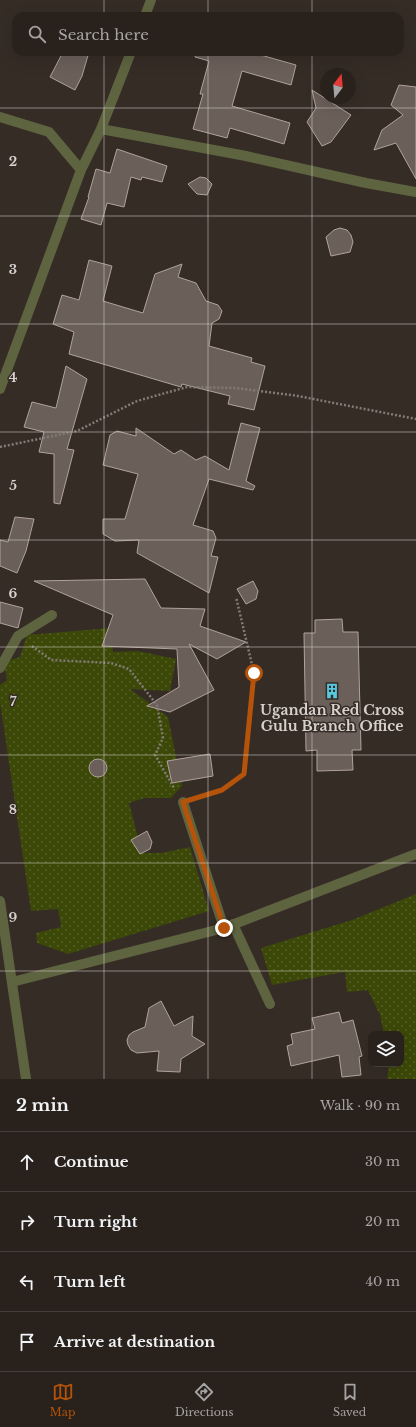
<!DOCTYPE html>
<meta charset="utf-8">
<style>
:root{--surface:#28211c;--page:#342e29;--text:#f1f3f6;--muted:#a5a3a3;--line:#443e3b;--accent:#b45309}
body{margin:0;font-family:"Libre Baskerville",serif;background:var(--page);color:var(--text)}
.controls{position:absolute;right:12px;bottom:12px;display:grid;overflow:hidden;border-radius:8px;box-shadow:0 4px 16px #0002}
.controls button{width:36px;height:36px;display:grid;place-items:center;padding:0;border:0;border-bottom:1px solid var(--line);background:var(--surface);color:var(--text);font:20px sans-serif}
.compass{position:absolute;left:320px;top:68px;width:36px;height:36px;border-radius:50%;background:var(--surface);box-shadow:0 4px 16px #0002;rotate:16deg}
.stop{position:absolute;width:12px;height:12px;margin:-9px;border:3px solid #b45309;border-radius:50%;background:#fff}
.stop.end{background:#b45309;border-color:#fff;box-shadow:0 1px 4px #0008}
.list{margin:0;padding:0;list-style:none}
h2{display:flex;justify-content:space-between;align-items:center;height:52px;margin:0;padding:0 16px;font-size:17px}
h2 small{font-size:13px;font-weight:400;color:var(--muted)}
.list li{display:grid;grid-template-columns:26px 1fr auto;gap:12px;align-items:center;box-sizing:border-box;height:60px;padding:0 16px;border-top:1px solid var(--line)}
.list b{display:block;font-size:15px;white-space:nowrap}
.list em{font-size:13px;font-style:normal;color:var(--muted)}
.icon{flex:none;width:22px;height:22px;fill:none;stroke:currentColor;stroke-width:2;stroke-linecap:round;stroke-linejoin:round}
.map{position:relative;flex:none;width:416px;height:1079px;overflow:hidden}
.search{position:absolute;background:var(--surface);box-shadow:0 4px 16px #0002;left:12px;right:12px;top:12px;height:44px;display:flex;align-items:center;gap:10px;box-sizing:border-box;padding:0 14px;border-radius:12px;color:var(--muted);font-size:15px}
.sheet{height:292px;background:var(--surface)}
nav{display:flex;justify-content:space-around;align-items:center;box-sizing:border-box;height:56px;border-top:1px solid var(--line);background:var(--surface);font-size:11px;color:var(--muted)}
nav a{display:grid;justify-items:center;gap:2px}
nav .on{color:var(--accent)}
.map>svg:first-child{display:block}
.grass{fill:url(#grass-dots)}
.building{fill:#6b5f59;stroke:#b0a39c}
.lines{fill:none;stroke-linecap:round;stroke-linejoin:round}
.path{stroke:#837b76;stroke-width:2.5;stroke-dasharray:2 2;stroke-linecap:butt}
.minor{stroke:#5e6340;stroke-width:10}
.route{stroke:#b45309;stroke-width:5}
.grid{fill:none;stroke:#d7d0cd;stroke-width:1;stroke-opacity:0.55}
.labels{text-anchor:middle;stroke-width:3;stroke-linejoin:round;paint-order:stroke}
.poi-label{font-size:14px;font-weight:bold;fill:#d7d0cd;stroke:#362c26}
.grid-label{font-size:13px;text-anchor:middle;font-weight:bold;fill:#d7d0cd;stroke:#362c26;stroke-width:3;stroke-linejoin:round;paint-order:stroke}
</style>
<div class="map">
<svg width="416" height="1079" viewBox="0 0 416 1079">
<defs>
<pattern id="grass-dots" width="8" height="8" patternUnits="userSpaceOnUse"><rect width="8" height="8" fill="#3b4807"/><path d="M2 2h.1M6 6h.1" fill="none" stroke="#57612a" stroke-width="1.8" stroke-linecap="round"/></pattern>
</defs>
<rect width="100%" height="100%" fill="#362c26"/>
<path class="grass" d="M 111,628 L 113,652 L 138,651 L 176,659 L 170,691 L 130,689 L 168,717 L 182,786 L 171,798 L 144,798 L 129,803 L 142,853 L 161,853 L 190,847 L 209,911 L 68,954 L 37,943 L 36,933 L 61,927 L 58,909 L 31,911 L 0,702 L 0,685 L 7,680 L 4,662 L 20,657 L 27,635 Z
M 416,894 L 416,1079 L 387,1079 L 389,1064 L 401,1064 L 401,1034 L 384,1034 L 380,1015 L 368,990 L 347,992 L 345,972 L 272,985 L 261,948 L 352,920 Z"/>
<path class="building" d="M 63,52 L 89,52 L 82,76 L 75,90 L 50,77 Z
M 196,52 L 250,52 L 296,65 L 291,85 L 242,71 L 232,106 L 290,123 L 284,144 L 230,128 L 227,138 L 193,129 L 203,94 L 200,94 L 209,61 L 195,57 Z
M 399,85 L 416,87 L 416,179 L 396,143 L 374,150 L 382,130 L 403,115 L 391,105 Z
M 312,90 L 351,115 L 331,142 L 322,146 L 307,122 L 316,108 Z
M 117,149 L 167,166 L 162,182 L 142,177 L 141,180 L 131,177 L 124,207 L 107,203 L 101,225 L 81,219 L 89,197 L 88,197 L 96,169 L 110,173 Z
M 200,177 L 206,178 L 212,184 L 207,195 L 197,194 L 188,184 Z
M 340,228 L 347,230 L 351,235 L 353,242 L 350,252 L 331,256 L 326,237 L 334,230 Z
M 89,260 L 112,266 L 103,301 L 143,313 L 155,274 L 182,264 L 178,277 L 196,283 L 206,301 L 218,305 L 222,311 L 219,319 L 212,323 L 209,346 L 252,358 L 251,362 L 265,366 L 254,410 L 228,404 L 230,396 L 182,384 L 181,387 L 69,354 L 74,332 L 53,324 L 62,295 L 79,300 Z
M 66,366 L 87,379 L 67,449 L 74,450 L 60,504 L 54,503 L 54,454 L 39,452 L 44,432 L 24,427 L 32,402 L 56,408 Z
M 241,423 L 260,428 L 246,481 L 255,486 L 253,490 L 209,479 L 193,525 L 213,531 L 216,538 L 211,556 L 218,557 L 209,593 L 137,553 L 139,540 L 115,541 L 103,534 L 103,519 L 125,519 L 138,474 L 103,465 L 110,435 L 117,431 L 136,436 L 136,428 L 174,454 L 181,450 L 196,460 L 205,456 L 229,470 Z
M 15,517 L 34,519 L 26,551 L 17,573 L 0,566 L 0,540 L 8,542 Z
M 145,579 L 161,608 L 205,609 L 200,626 L 246,642 L 217,659 L 189,644 L 214,690 L 170,712 L 147,706 L 179,687 L 177,649 L 102,646 L 113,615 L 34,581 Z
M 253,581 L 258,591 L 256,599 L 246,604 L 237,589 Z
M 0,602 L 23,608 L 18,628 L 0,623 Z
M 342,619 L 343,632 L 358,632 L 361,750 L 352,750 L 353,770 L 317,771 L 317,750 L 306,751 L 304,633 L 315,633 L 315,620 Z
M 210,754 L 213,776 L 172,783 L 167,761 Z
M89 768a9 9 0 1 1 18 0a9 9 0 1 1-18 0Z
M 147,831 L 152,842 L 150,849 L 140,854 L 131,840 Z
M 161,1001 L 174,1026 L 193,1016 L 192,1036 L 205,1044 L 181,1059 L 180,1072 L 157,1071 L 159,1051 L 137,1053 L 131,1050 L 128,1045 L 127,1040 L 129,1035 L 133,1032 L 145,1027 L 149,1008 Z
M 339,1012 L 342,1023 L 353,1020 L 362,1056 L 359,1057 L 361,1075 L 342,1077 L 339,1055 L 291,1066 L 287,1046 L 293,1044 L 291,1034 L 315,1029 L 312,1018 Z"/>
<g class="lines">
<path class="path" d="M 0,447 L 77,431 L 137,401 L 187,387 L 236,388 L 298,396 L 416,419
M 32,646 L 51,660 L 111,663 L 129,669 L 157,705 L 163,738 L 155,755 L 174,788
M 198,797 L 223,790 L 244,774 L 254,673 L 236,597"/>
<path class="minor" d="M 145,16 L 151,0
M 0,117 L 49,132 L 81,170
M 101,129 L 246,156 L 366,183 L 416,192
M 0,389 L 81,170 L 101,129 L 131,52
M 0,668 L 18,636 L 52,615
M 183,802 L 224,928
M 0,901 L 26,1079
M 233,924 L 270,1004
M 12,982 L 224,928 L 416,854"/>
</g>
<g class="lines">
<path class="route" d="M 224,928 L 183,802 L 222,790 L 244,774 L 254,673"/>
</g>
<path class="grid" d="M 104,0 L 104,16M 208,0 L 208,16M 312,0 L 312,16M 104,52 L 104,1079M 208,52 L 208,1079M 312,52 L 312,1079M 0,108 L 416,108M 0,216 L 416,216M 0,324 L 416,324M 0,432 L 416,432M 0,540 L 416,540M 0,647 L 416,647M 0,755 L 416,755M 0,863 L 416,863M 0,971 L 416,971"/>
<defs>
<symbol id="building-bare" viewBox="-9 -9 18 18"><path d="M-4-6H4V6H1V3H-1V6H-4ZM-2.5-4.3h1.7v1.8h-1.7ZM.8-4.3h1.7v1.8H.8ZM-2.5-1h1.7V.8h-1.7ZM.8-1h1.7V.8H.8Z" fill="#56c9e1" stroke="#362c26" stroke-width="2.5" paint-order="stroke"/></symbol>
</defs>
<g fill-rule="evenodd">
<use href="#building-bare" x="321" y="680" width="22" height="22"/>
</g>
<g class="labels">
<g class="poi-label">
<text x="332" y="715">Ugandan Red Cross<tspan x="332" dy="16">Gulu Branch Office</tspan></text>
</g>
</g>
<g class="grid-label">
<text x="13" y="166">2</text>
<text x="13" y="274">3</text>
<text x="13" y="382">4</text>
<text x="13" y="490">5</text>
<text x="13" y="598">6</text>
<text x="13" y="706">7</text>
<text x="13" y="814">8</text>
<text x="13" y="922">9</text>
</g>
</svg>
<div class="controls">
<button><svg class="icon" aria-label="layers" viewBox="0 0 24 24"><path d="M12 4l9 5-9 5-9-5zM3 14l9 5 9-5"/></svg></button>
</div>
<svg class="compass" viewBox="-18 -18 36 36"><path d="M0-13l5 13h-10z" fill="#e53935"/><path d="M0 13l5-13h-10z" fill="#a5a3a3"/></svg>
<div class="stop" style="left:254px;top:673px"></div>
<div class="stop end" style="left:224px;top:928px"></div>
<div class="search"><svg class="icon" aria-label="search" viewBox="0 0 24 24"><circle cx="10" cy="10" r="6"/><path d="M15 15l6 6"/></svg>Search here</div>
</div>
<section class="sheet">
<h2>2 min<small>Walk · 90 m</small></h2>
<ul class="list">
<li><svg class="icon" aria-label="ahead" viewBox="0 0 24 24"><path d="M12 20V5M6 11l6-6 6 6"/></svg><div><b>Continue</b></div><em>30 m</em></li>
<li><svg class="icon" aria-label="right" viewBox="0 0 24 24"><path d="M7 20v-9h11M14 6l5 5-5 5"/></svg><div><b>Turn right</b></div><em>20 m</em></li>
<li><svg class="icon" aria-label="left" viewBox="0 0 24 24"><path d="M17 20v-9H6M10 6l-5 5 5 5"/></svg><div><b>Turn left</b></div><em>40 m</em></li>
<li><svg class="icon" aria-label="arrive" viewBox="0 0 24 24"><path d="M6 21V4h12l-3 4 3 4H6"/></svg><div><b>Arrive at destination</b></div></li>
</ul>
</section>
<nav>
<a class="on"><svg class="icon" aria-label="map" viewBox="0 0 24 24"><path d="M3 6l6-2 6 2 6-2v14l-6 2-6-2-6 2zM9 4v14M15 6v14"/></svg>Map</a>
<a><svg class="icon" aria-label="directions" viewBox="0 0 24 24"><path d="M12 3l9 9-9 9-9-9zM9 14v-3h6M13 9l2 2-2 2"/></svg>Directions</a>
<a><svg class="icon" aria-label="saved" viewBox="0 0 24 24"><path d="M7 4h10v16l-5-4-5 4z"/></svg>Saved</a>
</nav>
